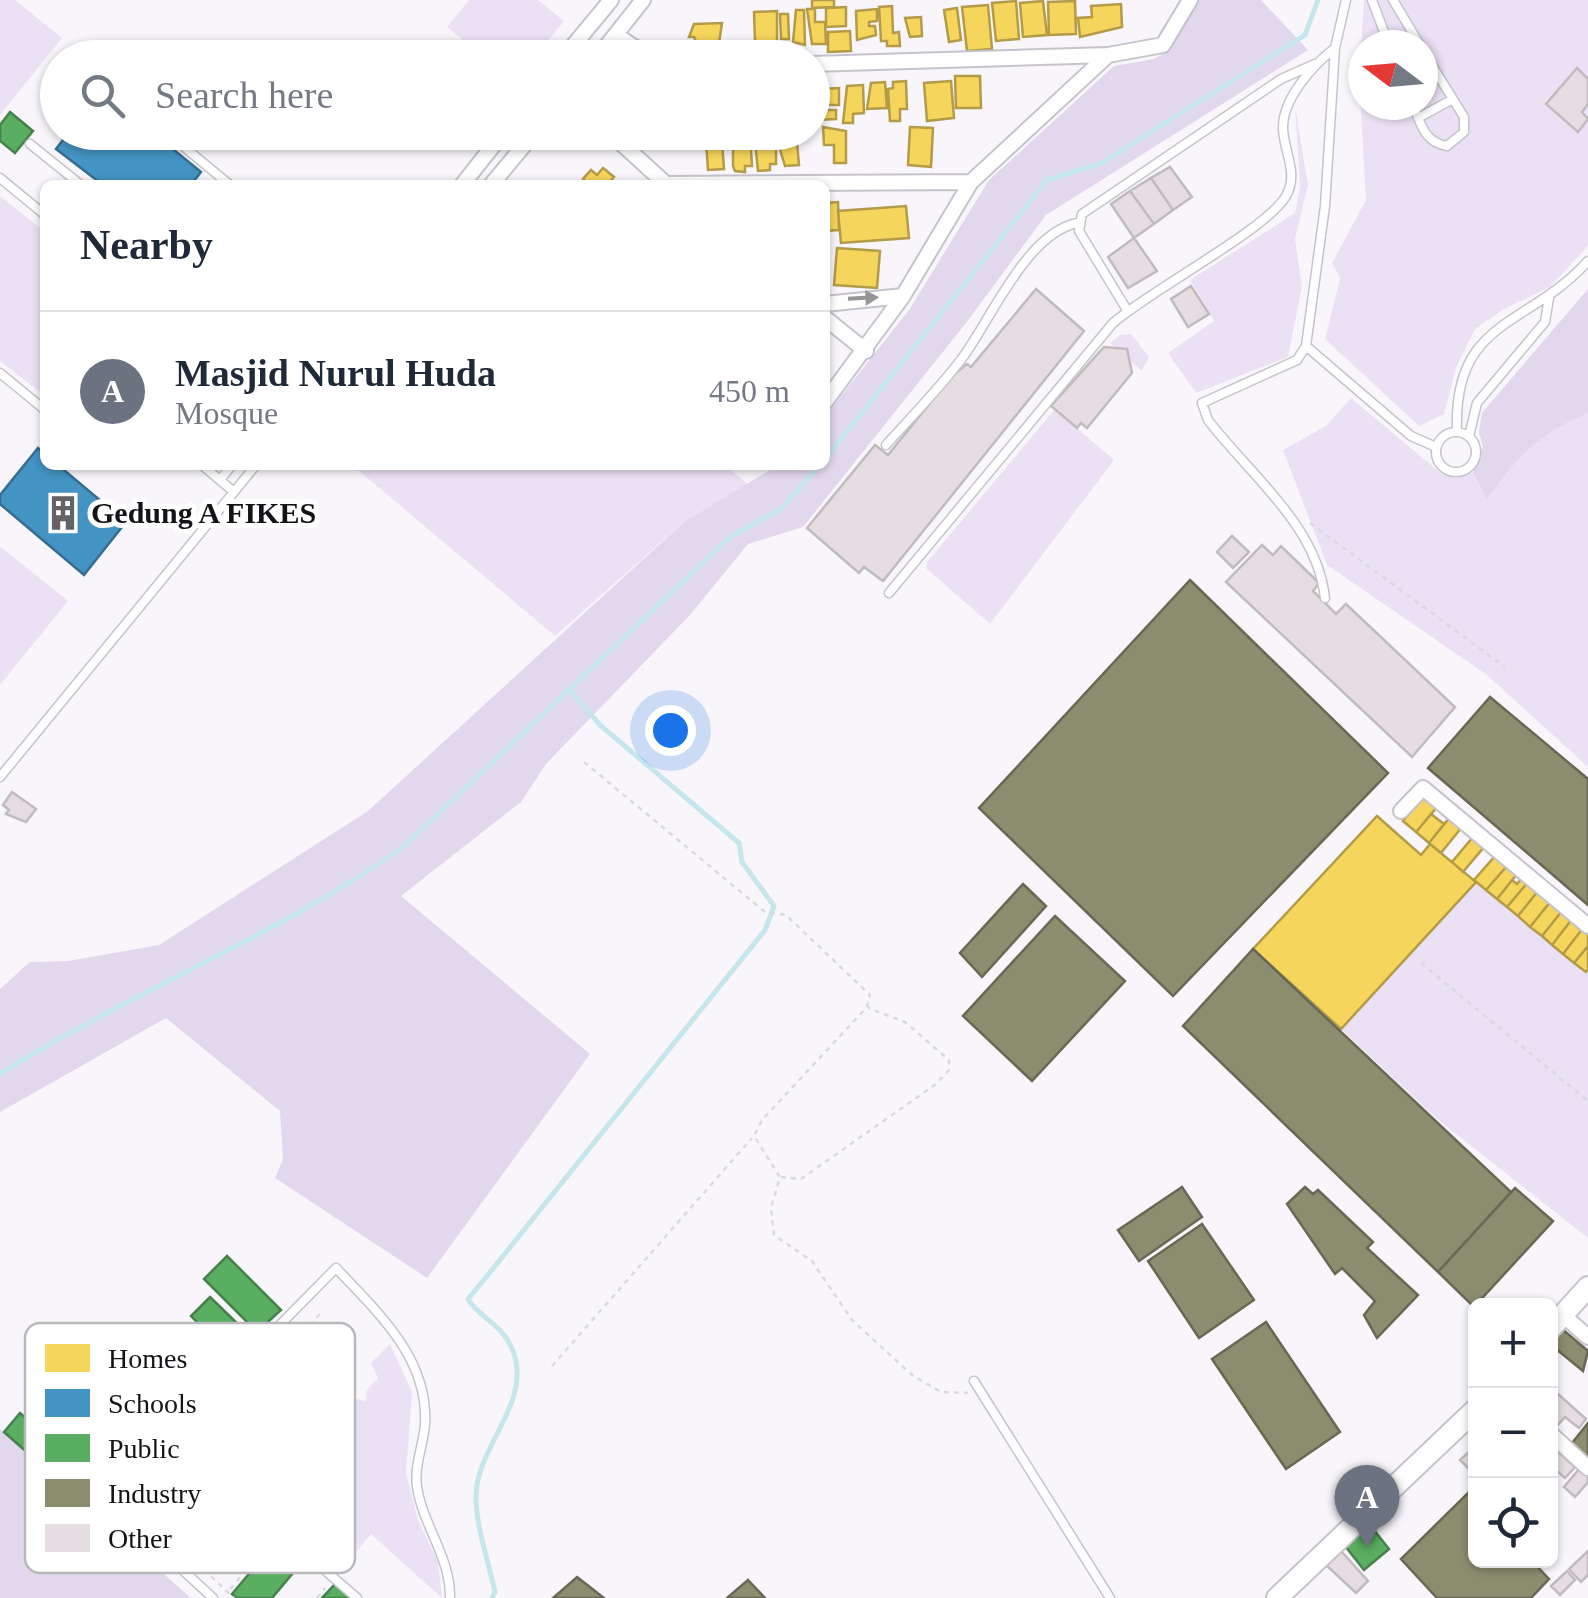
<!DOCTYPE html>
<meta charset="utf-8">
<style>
:root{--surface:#fff;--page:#f2f2f3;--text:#1f2937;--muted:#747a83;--line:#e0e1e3;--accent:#0f766e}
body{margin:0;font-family:"Times New Roman",serif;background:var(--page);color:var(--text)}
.controls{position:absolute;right:30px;bottom:30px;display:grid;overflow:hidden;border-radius:15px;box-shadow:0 2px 8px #0004}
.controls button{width:90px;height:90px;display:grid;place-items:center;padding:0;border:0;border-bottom:2px solid var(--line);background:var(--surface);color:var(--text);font:50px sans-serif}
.compass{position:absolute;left:1348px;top:30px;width:90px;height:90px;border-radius:50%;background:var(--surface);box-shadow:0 2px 8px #0004;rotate:286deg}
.you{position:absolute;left:670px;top:730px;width:35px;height:35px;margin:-25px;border:8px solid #fff;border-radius:50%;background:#1a73e8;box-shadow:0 0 0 15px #1a73e833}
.badge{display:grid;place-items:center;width:65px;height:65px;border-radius:50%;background:var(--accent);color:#fff;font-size:32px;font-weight:700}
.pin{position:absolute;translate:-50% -82px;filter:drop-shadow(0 2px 5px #0008)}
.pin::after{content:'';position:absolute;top:52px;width:35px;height:30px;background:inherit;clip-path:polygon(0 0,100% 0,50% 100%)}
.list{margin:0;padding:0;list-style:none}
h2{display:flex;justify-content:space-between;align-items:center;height:130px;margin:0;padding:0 40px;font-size:42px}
h2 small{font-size:32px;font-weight:400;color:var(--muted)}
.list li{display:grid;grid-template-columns:65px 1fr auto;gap:30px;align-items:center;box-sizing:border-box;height:160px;padding:0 40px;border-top:2px solid var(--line)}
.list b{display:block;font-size:38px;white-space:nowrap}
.list p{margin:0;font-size:32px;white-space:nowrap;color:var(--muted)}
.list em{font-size:32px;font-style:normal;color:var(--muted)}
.icon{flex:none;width:55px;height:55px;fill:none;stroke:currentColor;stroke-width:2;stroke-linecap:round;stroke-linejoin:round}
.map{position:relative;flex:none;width:1588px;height:1598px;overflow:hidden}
.search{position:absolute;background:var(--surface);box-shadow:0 2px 8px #0004;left:40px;top:40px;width:790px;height:110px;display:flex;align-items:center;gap:25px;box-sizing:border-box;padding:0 35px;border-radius:55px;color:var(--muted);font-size:38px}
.panel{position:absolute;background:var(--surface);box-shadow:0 2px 8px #0004;left:40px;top:180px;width:790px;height:290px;border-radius:15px}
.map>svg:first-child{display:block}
.green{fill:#ebe1f5;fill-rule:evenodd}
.forest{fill:#e2d8ed}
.homes{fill:#f6d55c;stroke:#b39b48;stroke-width:2.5}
.schools{fill:#4393c3;stroke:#366d90;stroke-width:2.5}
.public{fill:#5aae61;stroke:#46804b;stroke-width:2.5}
.industry{fill:#8c8c6e;stroke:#696854;stroke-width:2.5}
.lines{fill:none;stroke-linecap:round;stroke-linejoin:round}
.stream{stroke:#c5e7ec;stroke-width:5}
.building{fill:#e5dde1;stroke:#bfbbbe;stroke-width:2.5}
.lane-casing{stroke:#c6c4ca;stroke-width:11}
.street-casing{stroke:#c6c4ca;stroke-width:18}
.secondary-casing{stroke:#c6c4ca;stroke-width:24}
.path{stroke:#dadadc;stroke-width:2.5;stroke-dasharray:5 5;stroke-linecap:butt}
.lane{stroke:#fefefe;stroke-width:8}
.street{stroke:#fefefe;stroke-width:14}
.secondary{stroke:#fefefe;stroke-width:20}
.oneway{fill:#969496}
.labels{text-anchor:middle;stroke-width:10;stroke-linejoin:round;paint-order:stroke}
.poi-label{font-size:30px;font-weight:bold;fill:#161318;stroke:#fff;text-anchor:start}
.key{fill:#fff;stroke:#b9b8ba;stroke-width:2.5}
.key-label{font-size:28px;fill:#161318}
</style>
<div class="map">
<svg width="1588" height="1598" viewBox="0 0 1588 1598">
<rect width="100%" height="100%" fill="#f8f6fb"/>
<path class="green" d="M 0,0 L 15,0 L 62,38 L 0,115 Z
M 469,0 L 538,0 L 564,21 L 535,57 L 485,57 L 447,27 Z
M 1364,0 L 1588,0 L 1588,246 L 1550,287 L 1504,309 L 1475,329 L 1456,368 L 1444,414 L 1419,426 L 1325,339 L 1340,278 L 1332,263 L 1366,200 L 1359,79 ZM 1363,45 L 1423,45 L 1423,105 L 1363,105 Z
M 1295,106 L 1308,185 L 1295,239 L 1302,286 L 1288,357 L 1196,393 L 1168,353 L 1214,321 L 1190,280 L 1295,213 L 1300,187 Z
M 0,196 L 45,232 L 45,396 L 0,361 Z
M 1588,289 L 1588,767 L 1487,675 L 1327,565 L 1283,450 L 1326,426 L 1351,398 L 1442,474 L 1456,478 L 1473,472 L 1483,447 L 1479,432 L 1482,413 Z
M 1131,334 L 1149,357 L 1142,371 L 1110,343 L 1120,335 Z
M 1055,409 L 1114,460 L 990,624 L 926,568 L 927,562 Z
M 352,465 L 725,465 L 748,484 L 684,522 L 555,636 Z
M 0,546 L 68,601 L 0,685 Z
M 1476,882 L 1588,974 L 1588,1238 L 1437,1119 L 1341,1029 Z
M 390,1344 L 412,1392 L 406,1473 L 418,1520 L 438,1562 L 442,1598 L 371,1534 L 341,1570 L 292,1527 L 298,1511 L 291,1492 L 276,1485 L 254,1496 L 249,1491 L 335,1394 L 366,1401 L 367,1390 L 378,1378 L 371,1363 Z"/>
<path class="forest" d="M 1199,0 L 1261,0 L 1308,50 L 1046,215 L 966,323 L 803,527 L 748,544 L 690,615 L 546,764 L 521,802 L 401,896 L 590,1054 L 427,1278 L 275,1178 L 283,1159 L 280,1111 L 166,1018 L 0,1112 L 0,989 L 30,962 L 68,961 L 159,945 L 368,811 L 684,522 L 778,465 L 825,465 L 825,416 L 909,310 L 989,180 L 1114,66 L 1154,59 L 1168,51 Z
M 1588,289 L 1588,413 C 1541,432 1516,458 1487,499 L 1473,473 L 1483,447 L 1479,432 L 1482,413 Z
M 0,1429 L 191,1598 L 0,1598 Z"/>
<path class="homes" d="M 812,0 L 834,0 L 834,7 L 812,8 Z
M 1016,1 L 1019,39 L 996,41 L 992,3 Z
M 1043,1 L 1047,35 L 1023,37 L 1020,3 Z
M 1075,1 L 1076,34 L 1049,35 L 1048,2 Z
M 1121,4 L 1122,27 L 1080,37 L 1078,18 L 1092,17 L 1091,6 Z
M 988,5 L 992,49 L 967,51 L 962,7 Z
M 892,6 L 893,33 L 899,32 L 900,46 L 887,46 L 887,41 L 881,41 L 879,7 Z
M 846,7 L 846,26 L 826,27 L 826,8 Z
M 957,8 L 961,40 L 949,42 L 944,10 Z
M 807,9 L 815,9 L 815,22 L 825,22 L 826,44 L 812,44 Z
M 877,9 L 877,21 L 869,22 L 869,26 L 875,26 L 876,35 L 857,40 L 856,11 Z
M 796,10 L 804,10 L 805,45 L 793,42 Z
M 777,11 L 777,41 L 755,42 L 754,12 Z
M 780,14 L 788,14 L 789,39 L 781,39 Z
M 921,17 L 922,36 L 910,37 L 905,18 Z
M 722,23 L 719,43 L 710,44 L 710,50 L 700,50 L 694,37 L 689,37 L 694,24 Z
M 850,31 L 851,51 L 828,52 L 828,32 Z
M 955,76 L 980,76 L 981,108 L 956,108 Z
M 906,81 L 907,109 L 900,109 L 900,121 L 890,121 L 888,89 L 893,88 L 893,82 Z
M 951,81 L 954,118 L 927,121 L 924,83 Z
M 885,82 L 887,108 L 867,109 L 871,83 Z
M 863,85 L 864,113 L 853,114 L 853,123 L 843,123 L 847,86 Z
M 839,88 L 839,105 L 819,105 L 818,89 Z
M 818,110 L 836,110 L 836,119 L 818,120 Z
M 823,127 L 846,131 L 846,163 L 834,163 L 834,145 L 824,145 Z
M 910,127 L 933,128 L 931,167 L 908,165 Z
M 741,132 L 750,132 L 752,166 L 745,166 L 745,172 L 735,171 L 733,166 L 733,147 L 741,146 Z
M 722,140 L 724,169 L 708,170 L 706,141 Z
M 755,142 L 776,142 L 776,164 L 770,164 L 770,170 L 758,171 Z
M 797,142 L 799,165 L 785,166 L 778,143 Z
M 603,168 L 614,177 L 607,185 L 590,185 L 583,179 L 591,170 L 597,175 Z
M 838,202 L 839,230 L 825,231 L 825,203 Z
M 906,206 L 909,238 L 841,243 L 838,211 Z
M 837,248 L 880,251 L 877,288 L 834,285 Z
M 1425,795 L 1437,807 L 1416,832 L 1403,821 Z
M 1431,814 L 1444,824 L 1429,843 L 1416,832 Z
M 1377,816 L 1421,855 L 1430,844 L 1476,882 L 1341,1029 L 1253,949 Z
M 1450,817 L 1462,827 L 1441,853 L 1429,843 Z
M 1473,837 L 1484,847 L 1463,872 L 1452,862 Z
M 1495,856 L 1507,866 L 1486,890 L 1474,880 Z
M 1507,866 L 1517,874 L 1497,899 L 1486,890 Z
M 1522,878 L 1528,882 L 1507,907 L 1497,899 L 1512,880 L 1517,884 Z
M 1528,882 L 1538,891 L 1518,916 L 1507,907 Z
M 1538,891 L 1551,901 L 1530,927 L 1518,916 Z
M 1551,901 L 1562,911 L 1542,936 L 1530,927 Z
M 1562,911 L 1572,919 L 1552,945 L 1542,936 Z
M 1572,919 L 1583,928 L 1563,954 L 1552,945 Z
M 1583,928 L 1588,932 L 1588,946 L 1574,963 L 1563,954 Z
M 1588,946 L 1588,969 L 1586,972 L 1574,963 Z"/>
<path class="schools" d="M 69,132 L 152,132 L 201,172 L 191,185 L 103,185 L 56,149 Z
M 38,448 L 45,454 L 45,465 L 58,465 L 126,522 L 84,575 L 0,504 L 0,495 Z"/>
<path class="public" d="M 10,112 L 33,131 L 15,153 L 0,141 L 0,125 Z
M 227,1256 L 281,1310 L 257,1332 L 204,1279 Z
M 210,1297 L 244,1330 L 224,1350 L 191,1316 Z
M 20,1413 L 78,1466 L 62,1483 L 4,1432 Z
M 1370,1525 L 1389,1549 L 1364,1570 L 1345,1546 Z
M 274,1544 L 299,1566 L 272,1598 L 237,1598 L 232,1594 Z
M 336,1583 L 352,1598 L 322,1598 Z"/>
<path class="industry" d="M 1190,580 L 1388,773 L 1173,996 L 979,808 Z
M 1490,697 L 1588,779 L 1588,905 L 1428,768 Z
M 1023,884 L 1046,906 L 982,977 L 960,953 Z
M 1055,916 L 1125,981 L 1032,1081 L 963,1016 Z
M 1253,949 L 1511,1192 L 1438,1272 L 1183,1026 Z
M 1182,1187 L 1202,1217 L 1139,1261 L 1118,1230 Z
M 1305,1187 L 1313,1194 L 1318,1190 L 1373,1242 L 1367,1248 L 1418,1295 L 1377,1338 L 1364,1315 L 1375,1301 L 1342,1268 L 1335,1274 L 1287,1204 Z
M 1515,1188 L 1553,1221 L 1474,1307 L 1438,1272 Z
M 1202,1224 L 1254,1300 L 1199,1338 L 1148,1261 Z
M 1266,1322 L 1340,1432 L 1286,1469 L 1212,1359 Z
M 1562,1329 L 1588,1351 L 1583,1371 L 1550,1344 Z
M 1588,1423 L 1588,1459 L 1569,1447 Z
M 1468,1493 L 1476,1501 L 1476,1560 L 1531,1560 L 1549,1579 L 1531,1598 L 1437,1598 L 1401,1559 Z
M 577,1577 L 604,1598 L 553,1598 Z
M 748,1580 L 765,1598 L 727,1598 Z"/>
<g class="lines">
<path class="stream" d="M 825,459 L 1047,180 L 1102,163 L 1305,35 L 1318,0
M 0,1074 C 131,992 277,936 403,847 L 730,537 L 781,509 L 820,465
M 492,1598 L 495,1592 C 489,1563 477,1530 476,1500 C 474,1447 533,1405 513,1351 C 503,1324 479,1318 468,1299 L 491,1271 L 765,930 L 774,906 L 742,862 L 739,843 L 600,725 L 570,690"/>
</g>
<path class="building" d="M 1577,68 L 1588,79 L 1588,104 L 1582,112 L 1588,119 L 1578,132 L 1546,104 Z
M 1170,167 L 1192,197 L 1173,210 L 1151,178 Z
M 1151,178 L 1173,210 L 1154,224 L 1130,191 Z
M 1130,191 L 1154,224 L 1134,238 L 1111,204 Z
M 1134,238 L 1157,271 L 1128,288 L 1108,257 Z
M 1191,286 L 1209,314 L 1188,327 L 1171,299 Z
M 1036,289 L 1084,331 L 883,581 L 864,567 L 859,573 L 807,528 L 875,445 L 888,455 L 952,376 L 967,364 L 971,367 Z
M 1104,347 L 1127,349 L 1132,373 L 1087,428 L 1081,423 L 1077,428 L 1051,406 Z
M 1232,536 L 1249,552 L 1233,568 L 1217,552 Z
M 1262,545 L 1273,555 L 1281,546 L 1319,583 L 1313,591 L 1336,614 L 1346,604 L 1455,707 L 1412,757 L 1226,582 Z
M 12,792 L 36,809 L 26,822 L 6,814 L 9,810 L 3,805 Z
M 1558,1394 L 1586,1419 L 1579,1428 L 1565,1417 L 1555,1428 L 1550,1424 L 1550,1403 Z
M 1551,1445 L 1575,1467 L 1565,1478 L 1550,1465 Z
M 1469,1452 L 1476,1459 L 1476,1476 L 1460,1460 Z
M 1580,1468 L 1588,1474 L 1588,1482 L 1575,1497 L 1564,1487 Z
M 1341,1551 L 1368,1581 L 1356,1593 L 1326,1565 Z
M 1588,1551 L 1588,1575 L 1581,1582 L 1569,1569 Z
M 1567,1571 L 1575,1580 L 1560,1595 L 1551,1586 Z"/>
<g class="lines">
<defs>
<path id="lane" d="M 1372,0 L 1389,45
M 1393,0 L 1420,45
M 1413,105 C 1421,124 1424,142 1447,146 L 1464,132 L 1464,117 L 1423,51
M 1418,118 L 1453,99
M 166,132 L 230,185
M 30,144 L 81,185
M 0,178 L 45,215
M 1127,310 L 1079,231 L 1082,214 L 1281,79 L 1315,64
M 1306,346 L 1411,436 L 1436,447
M 0,373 L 45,410
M 1457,431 C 1453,318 1528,328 1588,261
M1436 452a20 20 0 1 1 40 0a20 20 0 1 1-40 0Z
M 1469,436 L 1477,403 L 1545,322 L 1549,298
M 886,445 C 912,416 940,388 963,357 C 991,319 1027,233 1077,223
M 202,465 L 234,492
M 220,480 L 232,465
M 889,593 L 1113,323 C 1152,289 1266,230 1286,196 C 1299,174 1284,152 1283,129 C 1282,99 1313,65 1335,48
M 1325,598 C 1317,525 1249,474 1208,420 L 1202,403 L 1297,360 L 1306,346 L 1325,206 L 1335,48 L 1346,0
M 0,777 L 256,465
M 974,1381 L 1110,1598
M 220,1498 L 241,1498 L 357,1598
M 213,1598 L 112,1505 L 112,1495 L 336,1268 C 378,1313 429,1358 425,1425 C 423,1446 414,1466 417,1487 C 423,1526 451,1558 450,1598"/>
<path id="street" d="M 616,35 L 651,58
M 563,58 L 611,0
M 597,58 L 643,0
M 812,64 L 1108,55
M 609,132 L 667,185
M 666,184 L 971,182
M 462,185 L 504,132
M 491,185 L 535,132
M 825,304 L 903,296
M 825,318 L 866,351
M 825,402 L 903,296 L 971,182 L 1108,55 L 1163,45 L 1190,0
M 1401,811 L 1423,788 L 1588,926
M 1563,1315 L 1588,1337
M 1550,1433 L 1588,1468"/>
<path id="secondary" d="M 1550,1329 L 1588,1287
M 1277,1598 L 1476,1409"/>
</defs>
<use href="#lane" class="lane-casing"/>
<use href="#street" class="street-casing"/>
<use href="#secondary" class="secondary-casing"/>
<path class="path" d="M 1310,523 L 1505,667
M 584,762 L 765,912 L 786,915 L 870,995 L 867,1007 L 762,1120 L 754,1136 L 780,1177 L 771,1208 L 774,1235 L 812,1261 L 852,1320 L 912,1375 L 941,1392 L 968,1393
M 1421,963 L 1588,1101
M 781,1177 L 801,1179 L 936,1084 L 949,1070 L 949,1060 L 905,1022 L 868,1008
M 552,1366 L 752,1138
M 305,1399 L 314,1407
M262 1431a7 7 0 1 1 14 0a7 7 0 1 1-14 0Z
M 188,1449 L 198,1440
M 220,1486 L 199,1440 L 320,1314
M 241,1487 L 347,1373 L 325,1349
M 239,1488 L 231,1446 L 338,1336
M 169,1499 L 161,1529 L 234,1598
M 148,1500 L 209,1499
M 191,1562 L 212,1537 L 220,1509
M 230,1589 L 271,1542
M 317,1598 L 325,1588"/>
<use href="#lane" class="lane"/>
<use href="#street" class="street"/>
<use href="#secondary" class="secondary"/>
</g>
<defs><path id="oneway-solid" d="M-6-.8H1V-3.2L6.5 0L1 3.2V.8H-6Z" transform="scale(2.5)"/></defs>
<use class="oneway" href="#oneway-solid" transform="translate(863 298) rotate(-3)"/>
<defs>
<symbol id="building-bare" viewBox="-9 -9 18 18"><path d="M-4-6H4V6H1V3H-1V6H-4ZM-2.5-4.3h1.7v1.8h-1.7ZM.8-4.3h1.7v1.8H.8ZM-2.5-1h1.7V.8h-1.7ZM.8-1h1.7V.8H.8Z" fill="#656267" stroke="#fff" stroke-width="2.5" paint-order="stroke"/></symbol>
</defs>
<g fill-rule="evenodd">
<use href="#building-bare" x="38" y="488" width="50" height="50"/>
</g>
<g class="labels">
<g class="poi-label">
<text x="91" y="523">Gedung A FIKES</text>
</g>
</g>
<rect x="25" y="1323" width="330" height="250" rx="15" class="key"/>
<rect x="45" y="1344" width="45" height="28" fill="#f6d55c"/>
<rect x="45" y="1389" width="45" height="28" fill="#4393c3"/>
<rect x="45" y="1434" width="45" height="28" fill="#5aae61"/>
<rect x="45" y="1479" width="45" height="28" fill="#8c8c6e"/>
<rect x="45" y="1524" width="45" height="28" fill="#e5dde1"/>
<g class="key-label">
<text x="108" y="1368">Homes</text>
<text x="108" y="1413">Schools</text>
<text x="108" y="1458">Public</text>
<text x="108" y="1503">Industry</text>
<text x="108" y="1548">Other</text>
</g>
</svg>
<div class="controls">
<button>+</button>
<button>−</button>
<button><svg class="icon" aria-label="locate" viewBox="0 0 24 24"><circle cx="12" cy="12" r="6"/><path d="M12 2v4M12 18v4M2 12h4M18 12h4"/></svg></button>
</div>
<svg class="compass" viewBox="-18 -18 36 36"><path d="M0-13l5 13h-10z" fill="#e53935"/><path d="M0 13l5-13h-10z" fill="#747a83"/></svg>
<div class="you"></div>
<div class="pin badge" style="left:1367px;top:1547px;background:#6b7280">A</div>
<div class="search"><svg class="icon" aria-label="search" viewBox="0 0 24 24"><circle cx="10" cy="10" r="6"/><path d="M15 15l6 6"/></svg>Search here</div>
<section class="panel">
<h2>Nearby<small></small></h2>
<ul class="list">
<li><span class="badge" style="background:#6b7280">A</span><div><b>Masjid Nurul Huda</b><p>Mosque</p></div><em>450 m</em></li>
</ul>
</section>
</div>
